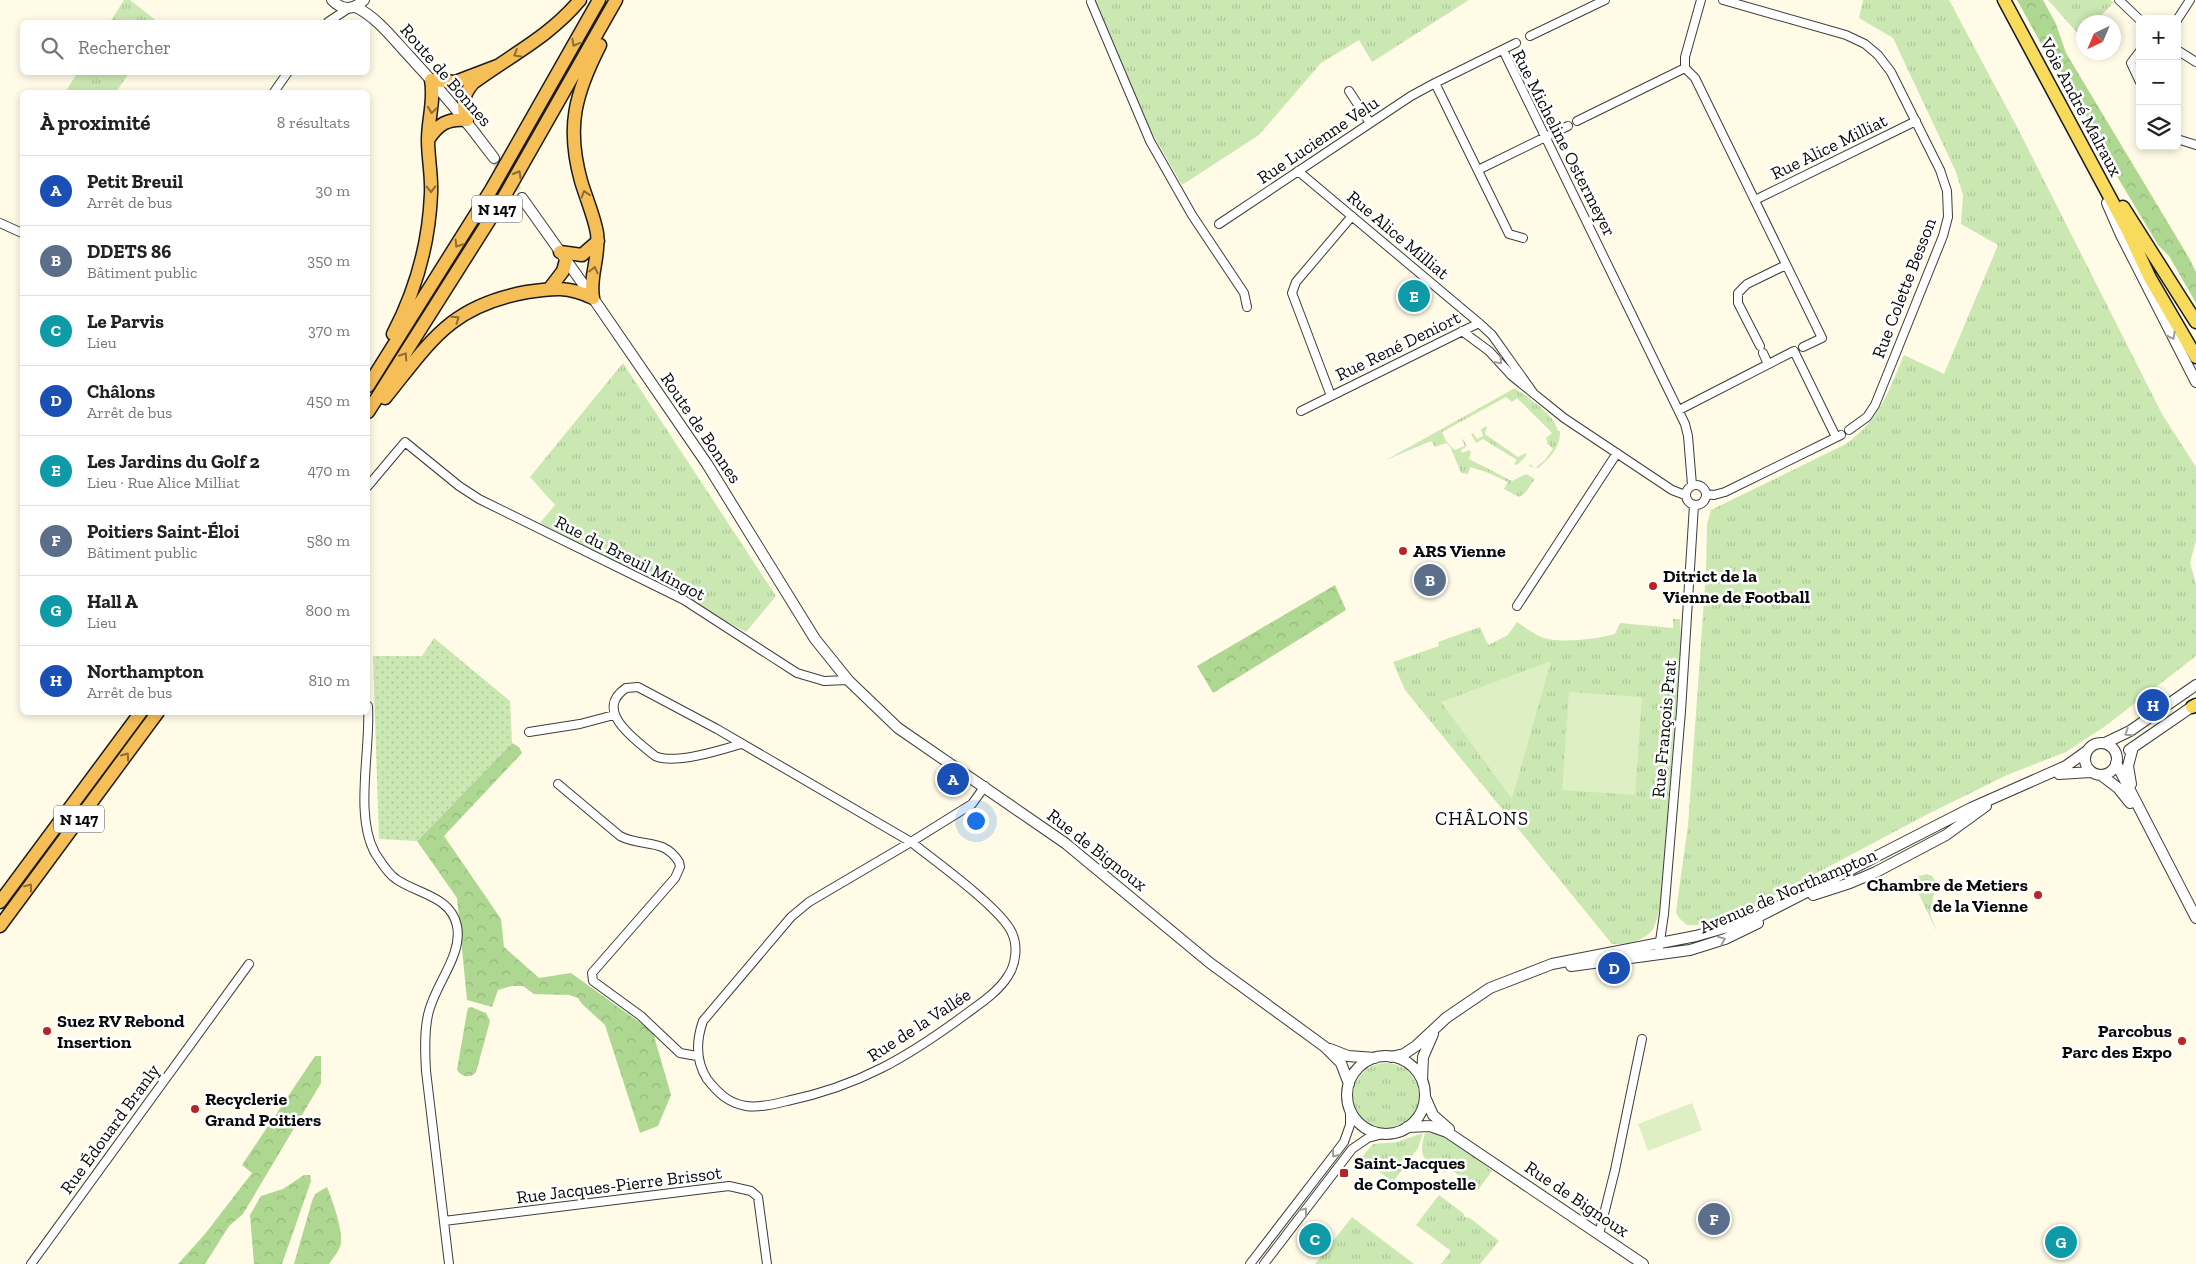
<!DOCTYPE html>
<html lang="fr">
<meta charset="utf-8">
<style>
:root{--surface:#fff;--page:#f2f2f2;--text:#222;--muted:#767676;--line:#e0e0e0;--accent:#b82424}
body{margin:0;font-family:"Zilla Slab",serif;background:var(--page);color:var(--text)}
.controls{position:absolute;right:15px;top:15px;display:grid;overflow:hidden;border-radius:8px;box-shadow:0 2px 8px #0003}
.controls button{width:45px;height:45px;display:grid;place-items:center;padding:0;border:0;border-bottom:1px solid var(--line);background:var(--surface);color:var(--text);font:25px sans-serif}
.compass{position:absolute;left:2076px;top:15px;width:45px;height:45px;border-radius:50%;background:var(--surface);box-shadow:0 2px 8px #0003;rotate:224deg}
.you{position:absolute;left:975px;top:820px;width:18px;height:18px;margin:-12px;border:4px solid #fff;border-radius:50%;background:#1a73e8;box-shadow:0 0 0 8px #1a73e833}
.badge{display:grid;place-items:center;width:32px;height:32px;border-radius:50%;background:var(--accent);color:#fff;font-size:16px;font-weight:700}
.pin{position:absolute;translate:-50% -50%;border:2px solid #fff;box-shadow:0 1px 5px #0006}
.list{margin:0;padding:0;list-style:none}
h2{display:flex;justify-content:space-between;align-items:center;height:65px;margin:0;padding:0 20px;font-size:21px}
h2 small{font-size:16px;font-weight:400;color:var(--muted)}
.list li{display:grid;grid-template-columns:32px 1fr auto;gap:15px;align-items:center;box-sizing:border-box;height:70px;padding:0 20px;border-top:1px solid var(--line)}
.list b{display:block;font-size:19px;white-space:nowrap}
.list p{margin:0;font-size:16px;white-space:nowrap;color:var(--muted)}
.list em{font-size:16px;font-style:normal;color:var(--muted)}
.icon{flex:none;width:28px;height:28px;fill:none;stroke:currentColor;stroke-width:2;stroke-linecap:round;stroke-linejoin:round}
.map{position:relative;flex:none;width:2196px;height:1264px;overflow:hidden}
.search{position:absolute;background:var(--surface);box-shadow:0 2px 8px #0003;left:20px;top:20px;width:350px;height:55px;display:flex;align-items:center;gap:12px;box-sizing:border-box;padding:0 18px;border-radius:8px;color:var(--muted);font-size:19px}
.panel{position:absolute;background:var(--surface);box-shadow:0 2px 8px #0003;left:20px;top:90px;width:350px;height:625px;border-radius:8px}
.map>svg:first-child{display:block}
.grass{fill:url(#grass-tufts)}
.forest{fill:url(#forest-crowns)}
.garden{fill:url(#garden-dots)}
.pitch{fill:#deefc4}
.lines{fill:none;stroke-linecap:round;stroke-linejoin:round}
.tertiary-tunnel{stroke:#dad7c6;stroke-width:10;stroke-dasharray:10 5;stroke-linecap:butt}
.minor-casing{stroke:#3d3d3d;stroke-width:10}
.tertiary-casing{stroke:#3d3d3d;stroke-width:12}
.primary-casing{stroke:#1b1b1b;stroke-width:15}
.trunk-casing{stroke:#1b1b1b;stroke-width:15}
.minor{stroke:#fff;stroke-width:8}
.tertiary{stroke:#fff;stroke-width:10}
.primary{stroke:#f8da5d;stroke-width:12}
.trunk{stroke:#f6be56;stroke-width:12}
.oneway{stroke:#8c6d34}
.oneway2{stroke:#9d9d9d}
.poi-dot{fill:#b82424;stroke:#fff;stroke-width:2}
.labels{text-anchor:middle;stroke-width:5;stroke-linejoin:round;paint-order:stroke}
.shield{fill:#fff;stroke:#545454;stroke-width:1}
.shield-label{font-size:16px;font-weight:bold;fill:#0a0a0a}
.street-label{font-size:18px;fill:#0a0a0a;stroke:#fff}
.poi-label{font-size:18px;font-weight:bold;fill:#0a0a0a;stroke:#fff;text-anchor:start}
.neighbourhood-label{font-size:19px;letter-spacing:1px;fill:#0a0a0a;stroke:#fff}
</style>
<div class="map">
<svg width="2196" height="1264" viewBox="0 0 2196 1264">
<defs>
<pattern id="grass-tufts" width="24" height="20" patternUnits="userSpaceOnUse" patternTransform="scale(1.25)"><rect width="24" height="20" fill="#cbe8b2"/><path d="M3 7l-1-3M5 7V3M7 7l1-3M15 17l-1-3M17 17v-4M19 17l1-3" fill="none" stroke="#adc698"/></pattern>
<pattern id="forest-crowns" width="20" height="18" patternUnits="userSpaceOnUse" patternTransform="scale(1.25)"><rect width="20" height="18" fill="#aed891"/><path d="M2 6a3 3 0 1 1 6 0M12 15a3 3 0 1 1 6 0" fill="none" stroke="#94b87c"/></pattern>
<pattern id="garden-dots" width="8" height="8" patternUnits="userSpaceOnUse" patternTransform="scale(1.25)"><rect width="8" height="8" fill="#cbe8b2"/><path d="M2 2h.1M6 6h.1" fill="none" stroke="#adc698" stroke-width="1.8" stroke-linecap="round"/></pattern>
</defs>
<rect width="100%" height="100%" fill="#fffbe7"/>
<path class="grass" d="M 124,0 L 130,0 L 158,22 L 110,22 Z
M 1091,0 L 1469,0 L 1372,62 L 1359,40 L 1321,63 L 1259,135 L 1182,185 L 1144,119 Z
M 1863,0 L 1949,0 L 2017,127 L 2162,414 L 2196,467 L 2196,540 L 2190,563 L 2196,584 L 2196,656 L 2104,727 L 2066,752 L 2007,775 L 1926,815 L 1745,911 L 1701,925 L 1687,925 L 1679,918 L 1676,912 L 1688,825 L 1706,572 L 1707,524 L 1711,510 L 1846,444 C 1881,418 1887,394 1904,355 L 1944,374 L 1998,245 L 1961,224 L 1963,195 L 1956,172 L 1893,38 L 1859,18 Z
M 2048,0 L 2110,0 L 2113,3 L 2095,22 L 2084,22 L 2083,34 L 2081,37 Z
M 77,73 L 77,72 L 129,73 L 116,92 L 68,92 L 66,91 Z
M 623,363 L 776,596 L 746,632 L 540,523 L 555,505 L 530,477 Z
M 1515,388 C 1529,399 1554,413 1558,431 L 1560,431 C 1561,446 1549,460 1538,468 L 1529,466 L 1530,464 L 1535,468 L 1545,460 L 1553,449 L 1548,444 L 1546,438 L 1552,433 L 1517,398 L 1512,402 L 1506,397 L 1442,432 L 1446,441 L 1455,450 L 1465,446 L 1462,440 L 1463,439 L 1467,446 L 1461,450 L 1462,453 L 1469,450 L 1471,451 L 1469,459 L 1512,481 L 1526,474 L 1535,479 L 1526,492 L 1519,497 L 1504,489 L 1508,482 L 1486,472 L 1470,467 L 1468,474 L 1461,473 L 1450,446 L 1446,443 L 1435,447 L 1431,441 L 1386,460 Z
M 1487,426 L 1485,434 L 1518,457 L 1526,453 L 1526,456 L 1517,465 L 1514,464 L 1517,460 L 1483,439 L 1476,443 L 1471,434 L 1473,433 L 1477,439 L 1483,436 L 1481,429 Z
M 1673,619 L 1680,619 L 1681,642 C 1676,710 1671,778 1665,846 C 1664,865 1662,914 1653,929 C 1645,941 1625,945 1612,944 L 1405,690 L 1393,662 L 1439,646 L 1438,642 L 1480,627 L 1488,645 L 1508,635 L 1517,622 C 1525,627 1533,634 1541,637 C 1559,644 1597,639 1615,634 L 1620,623 L 1673,628 Z
M 1927,874 L 1932,876 L 1936,882 L 1930,914 L 1938,934 L 1911,878 Z
M1353 1096a33 33 0 1 1 66 0a33 33 0 1 1-66 0Z
M 1423,1133 L 1418,1148 L 1393,1182 L 1361,1158 L 1373,1144 L 1397,1142 Z
M 1425,1133 C 1447,1131 1476,1158 1492,1171 L 1478,1190 L 1449,1168 L 1445,1173 C 1425,1158 1417,1160 1425,1133 Z
M 1439,1195 L 1463,1213 L 1465,1217 L 1470,1218 L 1499,1241 L 1480,1264 L 1441,1264 L 1451,1251 L 1416,1225 Z
M 1352,1217 L 1414,1264 L 1315,1264 Z"/>
<path class="forest" d="M 2017,0 L 2043,0 L 2056,24 L 2066,53 L 2189,258 L 2196,272 L 2196,303 L 2169,256 L 2158,245 L 2100,148 L 2096,133 L 2060,70 L 2045,51 Z
M 1335,585 L 1346,610 L 1213,693 L 1197,666 Z
M 512,743 L 519,747 L 522,753 L 444,836 L 501,919 L 504,947 L 539,978 L 571,973 L 653,1032 L 671,1095 L 658,1126 L 640,1133 L 605,1025 L 582,1004 L 578,998 L 569,995 L 534,994 L 523,986 L 512,986 L 498,990 L 492,1007 L 467,1000 L 457,898 L 417,841 Z
M 471,1007 L 486,1013 L 490,1021 L 476,1072 C 470,1079 462,1077 457,1070 L 467,1012 L 468,1008 Z
M 315,1056 L 321,1056 L 321,1083 L 243,1214 L 229,1226 L 205,1264 L 178,1264 L 205,1234 L 252,1173 L 242,1165 Z
M 304,1175 L 310,1175 L 311,1181 L 282,1264 L 254,1264 L 250,1215 L 261,1196 L 283,1189 Z
M 327,1187 C 332,1199 343,1230 341,1243 C 340,1250 333,1258 329,1264 L 294,1264 L 312,1201 L 315,1194 Z"/>
<path class="garden" d="M 434,638 L 510,701 L 512,743 L 417,841 L 379,839 L 373,656 L 422,656 Z"/>
<path class="pitch" d="M 1551,661 L 1512,799 L 1441,702 Z
M 1569,692 L 1642,697 L 1635,795 L 1562,790 Z
M 1692,1103 L 1702,1130 L 1648,1151 L 1638,1124 Z"/>
<g class="lines">
<path class="tertiary-tunnel" d="M 494,158 L 522,198"/>
<defs>
<path id="minor" d="M 1723,0 L 1846,35 L 1865,44 L 1878,55 L 1891,72 L 1940,170 L 1947,191 L 1948,217 L 1943,236 L 1875,405 L 1867,417 L 1849,430
M 2119,0 L 2140,20
M 1091,2 L 1150,141 L 1192,215 L 1244,293 L 1247,307
M 2177,20 L 2190,0
M 328,22 L 349,8
M 1530,36 L 1605,0
M 1516,43 L 1435,83 L 1509,234 L 1523,238
M 1503,50 L 1685,424 L 1688,436 L 1692,485
M 2177,50 L 2196,62
M 2140,51 L 2131,63 L 2140,82
M 1685,68 L 1695,78 L 1822,338 L 1803,347
M 1349,91 L 1370,123
M 274,92 L 288,72
M 1577,121 L 1685,68 L 1685,57 L 1701,0
M 2177,139 L 2196,145
M 1478,170 L 1568,126
M 1298,171 L 1479,323 L 1492,335 L 1534,394
M 1755,200 L 1916,121
M 0,223 L 22,233
M 1219,224 L 1411,96 L 1435,83
M 1462,331 L 1489,351 L 1512,376 L 1564,418 L 1672,490 L 1685,495
M 1760,346 L 1738,303 L 1738,293 L 1747,284 L 1786,265
M 1763,353 L 1768,364
M 1331,396 L 1292,293 L 1296,282 L 1352,216
M 1679,410 L 1794,351 L 1836,437
M 1301,411 L 1479,323
M1686 495a10 10 0 1 1 20 0a10 10 0 1 1-20 0Z
M 368,486 L 405,442 L 459,486 L 479,499 L 684,600 L 797,673 L 824,681 L 848,680
M 1706,494 L 1714,495 L 1725,492 L 1841,435
M 1517,606 L 1617,453
M 368,706 C 371,749 354,815 375,853 C 381,862 387,873 396,879 C 417,894 451,896 457,926 C 463,956 434,985 428,1015 C 424,1033 425,1053 426,1071 L 449,1264
M 529,732 L 580,724 L 614,715
M 741,744 C 721,750 674,765 655,756 C 637,741 592,711 626,688 L 638,687 L 717,729 L 911,842 L 972,804 L 985,786
M 558,784 L 620,836 C 643,848 663,837 679,862 L 680,867 L 675,878 L 592,973 L 593,981 L 641,1016 L 680,1053 L 697,1056
M 911,842 C 934,860 1002,909 1012,933 C 1018,946 1016,964 1008,976 C 998,992 981,1003 966,1014 C 908,1057 859,1086 787,1101 C 775,1104 759,1108 746,1106 C 728,1103 718,1093 707,1079 C 695,1060 696,1041 703,1021 L 791,917 L 809,902 Z
M 1659,948 L 1664,914 L 1681,711 L 1694,505
M 444,1221 L 729,1186 L 751,1191 L 758,1197 L 767,1264
M 1599,1234 L 1615,1170 L 1642,1039
M 31,1264 L 249,964
M 1250,1264 L 1344,1142 L 1350,1125 L 1350,1109
M 1264,1264 L 1352,1149 L 1368,1138 L 1383,1134"/>
<path id="tertiary" d="M 332,0 C 342,11 354,10 364,0
M 356,7 C 379,19 393,39 411,58 C 441,90 468,123 494,158
M 522,198 L 593,298 L 707,464 L 815,639 L 848,680 L 898,728 L 1065,843 L 1210,963 L 1325,1047 L 1341,1063 L 1349,1084
M 2107,203 L 2121,235 L 2196,382
M 2105,743 L 2130,731 L 2196,685
M2085 759a16 16 0 1 1 32 0a16 16 0 1 1-32 0Z
M 2129,750 L 2196,704
M 2116,763 L 2196,918
M 2059,774 L 2091,772
M 2101,775 L 2118,788 L 2130,803
M 2131,784 L 2128,766 L 2133,747
M 1813,895 L 1850,883 L 1876,872 L 1946,835 L 1986,806
M 1571,966 L 1690,950 L 1725,939 L 1758,923
M 1330,1049 L 1348,1056 L 1375,1058
M1347 1095a39 39 0 1 1 78 0a39 39 0 1 1-78 0Z
M 1391,1057 L 1404,1054 L 1416,1046 L 1446,1018 L 1490,988 L 1552,964 L 1696,936 L 1752,920 L 1971,808 L 2066,766 L 2087,751
M 1422,1080 L 1423,1057 L 1433,1034
M 1425,1097 L 1433,1115 L 1449,1129
M 1407,1127 L 1430,1126 L 1447,1132 L 1643,1264"/>
<path id="primary" d="M 2004,0 L 2128,231 L 2150,278 L 2196,357
M 2123,207 L 2196,322
M 2192,707 L 2196,705"/>
<path id="trunk" d="M 428,140 C 438,124 448,118 467,120 C 462,104 462,96 473,83 C 511,55 549,37 580,0
M 560,252 L 582,255 L 598,241
M 550,288 L 563,271 L 566,260
M 593,298 C 589,276 600,257 597,233 C 594,216 586,198 581,181 C 566,127 575,94 600,45
M 393,334 C 416,290 429,243 431,194 C 432,176 428,158 428,140 C 428,119 435,100 431,80 L 455,82 L 497,66
M 368,386 L 491,190 L 599,0
M 385,398 C 431,341 450,306 527,292 C 554,288 568,286 593,298
M 368,412 L 504,197 L 616,0
M 0,902 L 141,712
M 0,926 L 158,712"/>
</defs>
<use href="#minor" class="minor-casing"/>
<use href="#tertiary" class="tertiary-casing"/>
<use href="#primary" class="primary-casing"/>
<use href="#trunk" class="trunk-casing"/>
<use href="#minor" class="minor"/>
<use href="#tertiary" class="tertiary"/>
<use href="#primary" class="primary"/>
<use href="#trunk" class="trunk"/>
</g>
<defs><path id="oneway-chevron" d="M-2-3.5L2.5 0L-2 3.5" fill="none" stroke-width="1.6" stroke-linecap="round" stroke-linejoin="round" transform="scale(1.25)"/></defs>
<g class="oneway">
<use href="#oneway-chevron" transform="translate(575 43) rotate(119)"/>
<use href="#oneway-chevron" transform="translate(517 54) rotate(149)"/>
<use href="#oneway-chevron" transform="translate(432 110) rotate(98)"/>
<use href="#oneway-chevron" transform="translate(518 174) rotate(-60)"/>
<use href="#oneway-chevron" transform="translate(431 189) rotate(89)"/>
<use href="#oneway-chevron" transform="translate(585 194) rotate(-107)"/>
<use href="#oneway-chevron" transform="translate(458 244) rotate(122)"/>
<use href="#oneway-chevron" transform="translate(594 270) rotate(-77)"/>
<use href="#oneway-chevron" transform="translate(456 319) rotate(-35)"/>
<use href="#oneway-chevron" transform="translate(404 356) rotate(-57)"/>
<use href="#oneway-chevron" transform="translate(126 756) rotate(-54)"/>
<use href="#oneway-chevron" transform="translate(29 887) rotate(-53)"/>
</g>
<g class="oneway2">
<use href="#oneway-chevron" transform="translate(2172 336) rotate(63)"/>
<use href="#oneway-chevron" transform="translate(1499 361) rotate(48)"/>
<use href="#oneway-chevron" transform="translate(2128 733) rotate(147)"/>
<use href="#oneway-chevron" transform="translate(1722 940) rotate(-22)"/>
<use href="#oneway-chevron" transform="translate(1335 1154) rotate(127)"/>
<use href="#oneway-chevron" transform="translate(1304 1211) rotate(-53)"/>
</g>
<g class="poi-dot">
<circle cx="1403" cy="551" r="5"/>
<circle cx="1653" cy="586" r="5"/>
<circle cx="2038" cy="895" r="5"/>
<circle cx="47" cy="1031" r="5"/>
<circle cx="2182" cy="1041" r="5"/>
<circle cx="195" cy="1109" r="5"/>
<rect x="1339" y="1168" width="10" height="10" rx="2.5"/>
</g>
<g class="labels">
<g class="shield">
<rect x="472" y="195.5" width="50" height="27" rx="4"/>
<rect x="54" y="805.5" width="50" height="27" rx="4"/>
</g>
<g class="shield-label">
<text x="497" y="215">N 147</text>
<text x="79" y="825">N 147</text>
</g>
<g class="street-label">
<text transform="translate(446 75) rotate(49)" y="6">Route de Bonnes</text>
<text transform="translate(2081 107) rotate(62)" y="6">Voie André Malraux</text>
<text transform="translate(1318 140) rotate(-34)" y="6">Rue Lucienne Velu</text>
<text transform="translate(1564 143) rotate(63)" y="6">Rue Micheline Ostermeyer</text>
<text transform="translate(1829 147) rotate(-26)" y="6">Rue Alice Milliat</text>
<text transform="translate(1398 235) rotate(40)" y="6">Rue Alice Milliat</text>
<text transform="translate(1904 288) rotate(-69)" y="6">Rue Colette Besson</text>
<text transform="translate(1398 346) rotate(-26)" y="6">Rue René Deniort</text>
<text transform="translate(701 428) rotate(56)" y="6">Route de Bonnes</text>
<text transform="translate(630 558) rotate(27)" y="6">Rue du Breuil Mingot</text>
<text transform="translate(1664 729) rotate(-85)" y="6">Rue François Prat</text>
<text transform="translate(1097 850) rotate(38)" y="6">Rue de Bignoux</text>
<text transform="translate(1788 891) rotate(-23)" y="6">Avenue de Northampton</text>
<text transform="translate(919 1025) rotate(-33)" y="6">Rue de la Vallée</text>
<text transform="translate(110 1129) rotate(-54)" y="6">Rue Édouard Branly</text>
<text transform="translate(619 1185) rotate(-7)" y="6">Rue Jacques-Pierre Brissot</text>
<text transform="translate(1577 1199) rotate(34)" y="6">Rue de Bignoux</text>
</g>
<g class="poi-label">
<text x="1413" y="557">ARS Vienne</text>
<text x="1663" y="582">Ditrict de la<tspan x="1663" dy="21">Vienne de Football</tspan></text>
<text x="2028" y="891" text-anchor="end">Chambre de Metiers<tspan x="2028" dy="21">de la Vienne</tspan></text>
<text x="57" y="1027">Suez RV Rebond<tspan x="57" dy="21">Insertion</tspan></text>
<text x="2172" y="1037" text-anchor="end">Parcobus<tspan x="2172" dy="21">Parc des Expo</tspan></text>
<text x="205" y="1105">Recyclerie<tspan x="205" dy="21">Grand Poitiers</tspan></text>
<text x="1354" y="1169">Saint-Jacques<tspan x="1354" dy="21">de Compostelle</tspan></text>
</g>
<g class="neighbourhood-label">
<text x="1482" y="825">CHÂLONS</text>
</g>
</g>
</svg>
<div class="controls">
<button>+</button>
<button>−</button>
<button><svg class="icon" aria-label="layers" viewBox="0 0 24 24"><path d="M12 4l9 5-9 5-9-5zM3 14l9 5 9-5"/></svg></button>
</div>
<svg class="compass" viewBox="-18 -18 36 36"><path d="M0-13l5 13h-10z" fill="#e53935"/><path d="M0 13l5-13h-10z" fill="#767676"/></svg>
<div class="you"></div>
<div class="pin badge" style="left:953px;top:779px;background:#1a4fb4">A</div>
<div class="pin badge" style="left:1430px;top:580px;background:#5c6f8a">B</div>
<div class="pin badge" style="left:1315px;top:1239px;background:#0f9aa8">C</div>
<div class="pin badge" style="left:1614px;top:968px;background:#1a4fb4">D</div>
<div class="pin badge" style="left:1414px;top:296px;background:#0f9aa8">E</div>
<div class="pin badge" style="left:1714px;top:1219px;background:#5c6f8a">F</div>
<div class="pin badge" style="left:2061px;top:1242px;background:#0f9aa8">G</div>
<div class="pin badge" style="left:2153px;top:705px;background:#1a4fb4">H</div>
<div class="search"><svg class="icon" aria-label="search" viewBox="0 0 24 24"><circle cx="10" cy="10" r="6"/><path d="M15 15l6 6"/></svg>Rechercher</div>
<section class="panel">
<h2>À proximité<small>8 résultats</small></h2>
<ul class="list">
<li><span class="badge" style="background:#1a4fb4">A</span><div><b>Petit Breuil</b><p>Arrêt de bus</p></div><em>30 m</em></li>
<li><span class="badge" style="background:#5c6f8a">B</span><div><b>DDETS 86</b><p>Bâtiment public</p></div><em>350 m</em></li>
<li><span class="badge" style="background:#0f9aa8">C</span><div><b>Le Parvis</b><p>Lieu</p></div><em>370 m</em></li>
<li><span class="badge" style="background:#1a4fb4">D</span><div><b>Châlons</b><p>Arrêt de bus</p></div><em>450 m</em></li>
<li><span class="badge" style="background:#0f9aa8">E</span><div><b>Les Jardins du Golf 2</b><p>Lieu · Rue Alice Milliat</p></div><em>470 m</em></li>
<li><span class="badge" style="background:#5c6f8a">F</span><div><b>Poitiers Saint-Éloi</b><p>Bâtiment public</p></div><em>580 m</em></li>
<li><span class="badge" style="background:#0f9aa8">G</span><div><b>Hall A</b><p>Lieu</p></div><em>800 m</em></li>
<li><span class="badge" style="background:#1a4fb4">H</span><div><b>Northampton</b><p>Arrêt de bus</p></div><em>810 m</em></li>
</ul>
</section>
</div>
